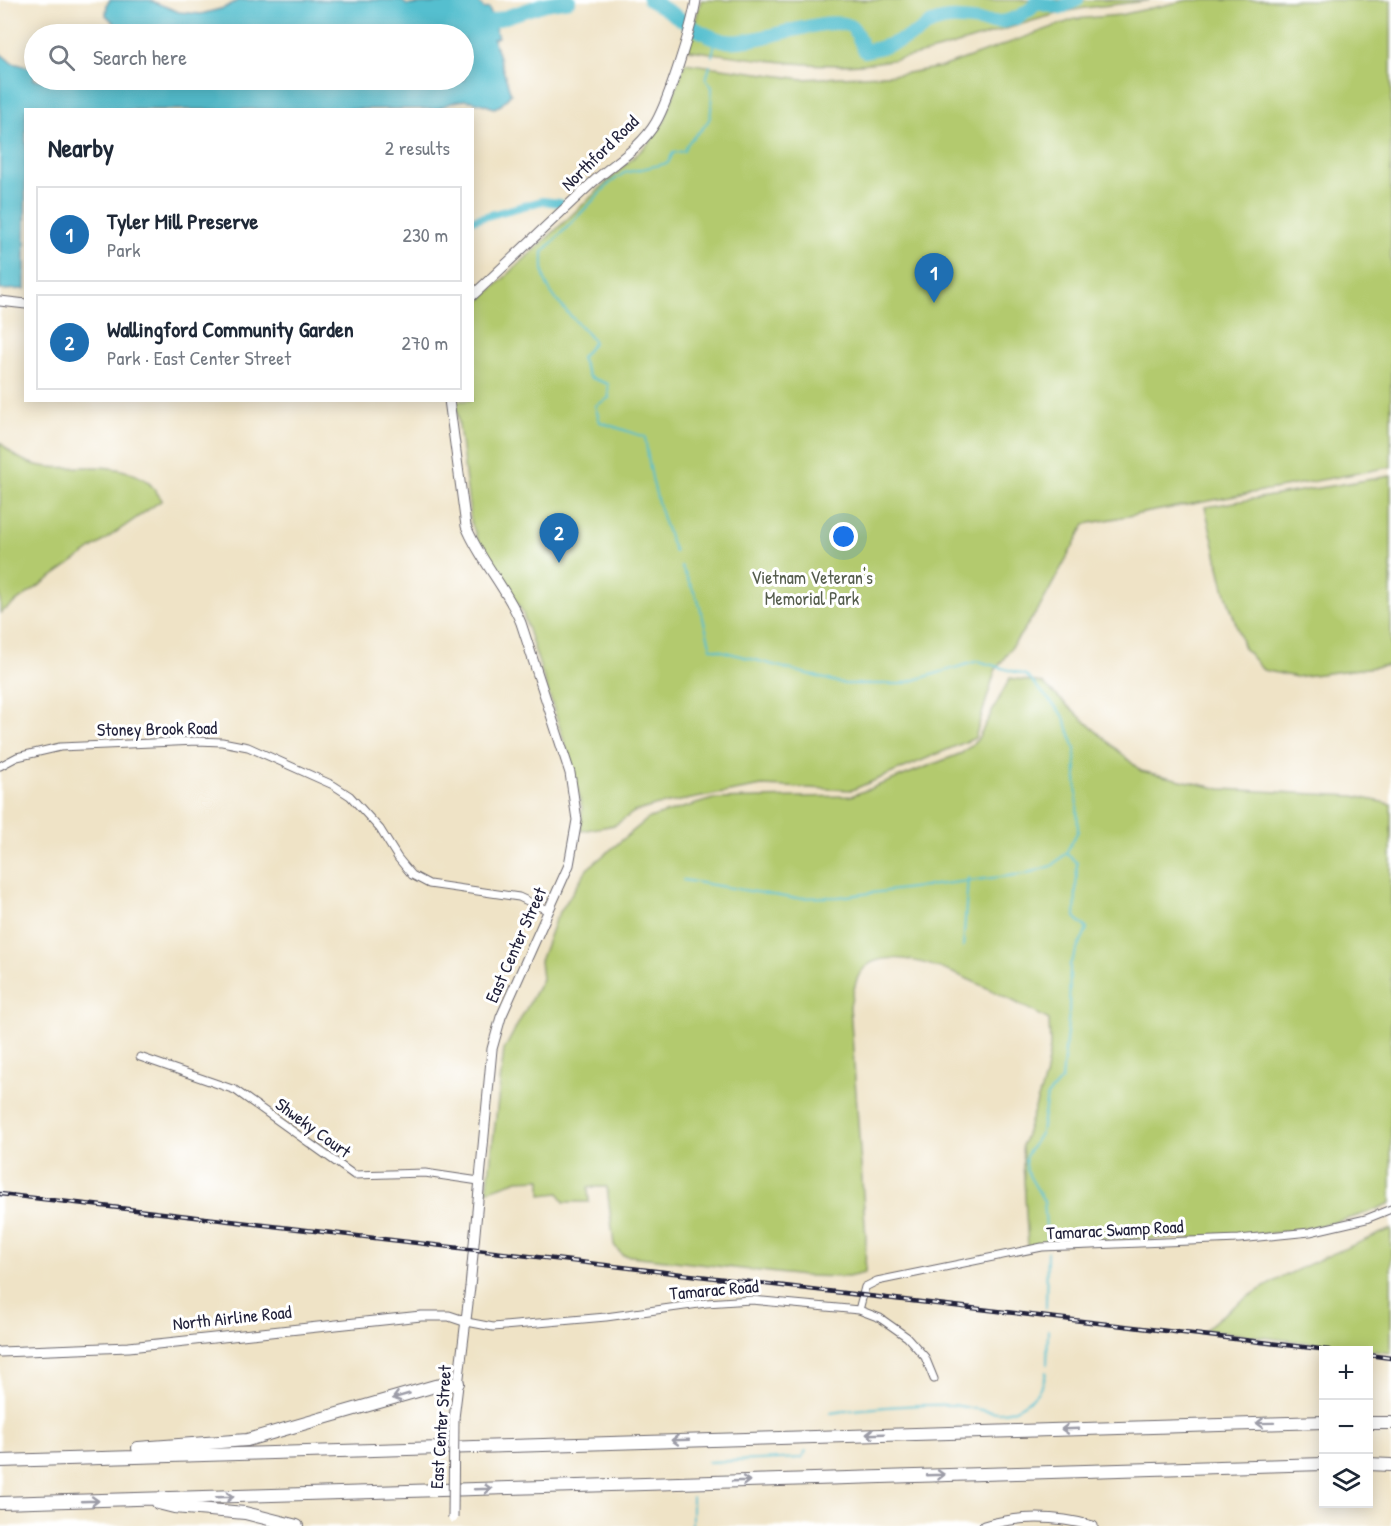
<!DOCTYPE html>
<meta charset="utf-8">
<style>
:root{--surface:#fff;--page:#f6f6f7;--text:#1f2937;--muted:#747a83;--line:#e0e1e3;--accent:#1f6fb2}
body{margin:0;font-family:"Patrick Hand",sans-serif;background:var(--page);color:var(--text)}
.controls{position:absolute;right:18px;bottom:18px;display:grid;overflow:hidden;border-radius:0px;box-shadow:0 3px 15px #0003}
.controls button{width:54px;height:54px;display:grid;place-items:center;padding:0;border:0;border-bottom:2px solid var(--line);background:var(--surface);color:var(--text);font:30px sans-serif}
.you{position:absolute;left:844px;top:537px;width:21px;height:21px;margin:-15px;border:4px solid #fff;border-radius:50%;background:#1a73e8;box-shadow:0 0 0 9px #1a73e833}
.badge{display:grid;place-items:center;width:39px;height:39px;border-radius:50%;background:var(--accent);color:#fff;font-size:20px;font-weight:700}
.pin{position:absolute;translate:-50% -50px;filter:drop-shadow(0 2px 3px #0008)}
.pin::after{content:'';position:absolute;top:32px;width:21px;height:18px;background:inherit;clip-path:polygon(0 0,100% 0,50% 100%)}
.list{margin:0;padding:0;list-style:none}
h2{display:flex;justify-content:space-between;align-items:center;height:78px;margin:0;padding:0 24px;font-size:26px}
h2 small{font-size:20px;font-weight:400;color:var(--muted)}
.list li{display:grid;grid-template-columns:39px 1fr auto;gap:18px;align-items:center;box-sizing:border-box;height:96px;margin:0 12px 12px;padding:0 12px;border:2px solid var(--line);border-radius:0px}
.list b{display:block;font-size:22px;white-space:nowrap}
.list p{margin:0;font-size:20px;white-space:nowrap;color:var(--muted)}
.list em{font-size:20px;font-style:normal;color:var(--muted)}
.icon{flex:none;width:33px;height:33px;fill:none;stroke:currentColor;stroke-width:2;stroke-linecap:round;stroke-linejoin:round}
.map{position:relative;flex:none;width:1391px;height:1526px;overflow:hidden}
.search{position:absolute;background:var(--surface);box-shadow:0 3px 15px #0003;left:24px;top:24px;width:450px;height:66px;display:flex;align-items:center;gap:15px;box-sizing:border-box;padding:0 21px;border-radius:33px;color:var(--muted);font-size:22px}
.panel{position:absolute;background:var(--surface);box-shadow:0 3px 15px #0003;left:24px;top:108px;width:450px;height:294px;border-radius:0px}
.map>svg:first-child{display:block}
.green{fill:#b3ca6e;stroke:#6a7654;stroke-width:1.5}
.water{fill:#54bfcf;stroke:#3b7085;stroke-width:1.5}
.lines{fill:none;stroke-linecap:round;stroke-linejoin:round}
.stream{stroke:#54bfcf;stroke-width:2}
.canal{stroke:#54bfcf;stroke-width:8}
.river{stroke:#54bfcf;stroke-width:14}
.street-casing{stroke:#6a666c;stroke-width:9}
.secondary-casing{stroke:#6a666c;stroke-width:11}
.highway-casing{stroke:#6a666c;stroke-width:14}
.street{stroke:#fff;stroke-width:7}
.secondary{stroke:#fff;stroke-width:9}
.highway{stroke:#fff;stroke-width:12}
.rail-casing{stroke:#22223b;stroke-width:4.5}
.rail{stroke:#fff;stroke-width:2;stroke-dasharray:7;stroke-linecap:butt}
.secondary-bridge-casing{stroke:#6a666c;stroke-width:11;stroke-linecap:butt}
.secondary-bridge{stroke:#fff;stroke-width:9}
.oneway{stroke:#9c9ca7}
.labels{text-anchor:middle;stroke-width:6;stroke-linejoin:round;paint-order:stroke}
.street-label{font-size:18px;fill:#22223b;stroke:#fff}
.park-label{font-size:18px;fill:#555d4d;stroke:#fff}
</style>
<div class="map">
<svg width="1391" height="1526" viewBox="0 0 1391 1526">
<rect width="100%" height="100%" fill="#fff"/>
<filter id="ink" filterUnits="userSpaceOnUse"><feTurbulence type="fractalNoise" baseFrequency=".0167" numOctaves="2"/><feDisplacementMap in="SourceGraphic" scale="12" xChannelSelector="R" yChannelSelector="G"/><feConvolveMatrix kernelMatrix="1 2 1 2 8 2 1 2 1" color-interpolation-filters="sRGB"/></filter>
<filter id="wash" filterUnits="userSpaceOnUse"><feTurbulence type="fractalNoise" baseFrequency=".008" numOctaves="4" result="noise"/><feDisplacementMap in="SourceGraphic" scale="24" xChannelSelector="R" yChannelSelector="G"/><feGaussianBlur stdDeviation="1.35" result="paint"/><feColorMatrix in="noise" values="0 0 0 0 0 0 0 0 0 0 0 0 0 0 0 0 0 1.4 0 .05"/><feComposite in="paint" operator="in"/></filter>
<g filter="url(#wash)">
<rect width="100%" height="100%" fill="#efe3c6"/>
<path class="green" d="M 701,0 L 1150,0 C 1123,5 1095,5 1069,11 C 998,28 934,58 861,64 C 803,68 746,57 688,50 Z
M 1188,0 L 1391,0 L 1391,467 L 1085,524 L 1040,607 L 995,671 L 975,738 L 852,790 L 762,786 L 658,805 L 634,812 L 615,825 L 581,831 L 582,808 L 574,772 L 522,611 L 478,540 L 471,522 L 456,401 L 472,400 L 473,307 L 650,142 L 664,122 L 685,63 L 803,79 L 901,74 L 942,67 L 1075,19 L 1120,15 Z
M 0,442 C 43,491 93,449 144,479 C 151,483 157,493 162,500 L 0,613 Z
M 1391,476 L 1391,665 L 1296,677 L 1263,670 L 1244,648 L 1224,588 L 1205,507 Z
M 1010,678 L 1042,683 L 1141,771 L 1221,789 L 1354,796 L 1391,804 L 1391,1203 C 1279,1254 1147,1229 1028,1247 L 1022,1146 L 1045,1078 L 1050,1047 L 1049,1020 C 1013,1001 905,938 868,965 C 855,974 854,991 850,1006 L 866,1238 L 865,1273 L 848,1277 L 803,1276 L 622,1255 L 614,1245 L 607,1187 L 588,1187 L 589,1202 L 564,1202 L 559,1193 L 541,1195 L 541,1179 L 518,1180 L 487,1191 L 504,1050 L 542,979 L 540,961 L 555,920 L 587,869 L 649,818 L 713,799 L 851,796 L 962,753 L 977,740 Z
M 1391,1229 L 1391,1353 L 1205,1330 C 1256,1282 1328,1256 1391,1229 Z"/>
<path class="water" d="M 110,0 L 149,0 L 179,12 L 201,14 L 224,8 L 239,0 L 401,0 L 407,5 L 478,1 L 484,9 L 489,8 L 498,37 L 493,39 L 511,94 L 501,105 L 494,108 C 468,98 462,97 437,109 L 26,110 L 25,289 L 0,290 L 0,53 L 12,63 L 34,68 L 34,80 L 464,80 L 464,34 L 90,34 L 94,30 L 117,33 L 121,30 L 106,15 L 107,4 Z"/>
<g class="lines">
<path class="stream" d="M 712,56 L 716,38
M 675,552 C 660,515 650,478 645,437 L 600,422 L 595,406 L 609,398 L 608,384 L 589,377 L 581,358 L 594,342 C 579,321 554,305 545,280 C 542,272 543,261 543,252 L 609,184 L 624,173 L 668,163 L 673,153 L 684,151 C 690,134 705,132 710,117 C 712,108 711,97 712,87 L 706,79 L 710,66
M 681,566 L 698,600 L 711,648 L 844,684 L 901,684 L 978,661 L 1026,675 L 1063,715 L 1075,748 L 1078,831 L 1066,853 L 1077,863 L 1075,917 L 1087,929 L 1070,964 L 1069,1012 L 1062,1079 L 1047,1096 L 1041,1132 L 1025,1158 L 1027,1172 L 1044,1201 L 1047,1241
M 683,880 L 791,898 L 839,897 L 1024,874 L 1052,866 L 1066,853
M 963,947 L 968,878
M 1046,1308 L 1047,1252
M 1047,1364 L 1048,1330
M 830,1413 C 869,1408 911,1404 951,1405 C 970,1406 997,1417 1015,1409 C 1031,1402 1044,1389 1046,1372
M 708,1462 L 802,1458 L 806,1451
M 692,1497 L 692,1526"/>
<path class="canal" d="M 472,220 L 542,201 L 560,203"/>
<path class="river" d="M 649,0 C 675,12 696,35 726,41 C 755,46 832,12 852,27 C 857,31 861,45 865,51 C 883,48 901,41 917,33 C 922,30 927,25 932,23 C 971,8 1000,41 1037,3 L 1060,8 L 1077,0
M 453,34 L 545,4 L 569,0"/>
</g>
</g>
<g filter="url(#ink)">
<g class="lines">
<defs>
<path id="street" d="M 0,766 L 17,757 L 60,747 L 197,741 L 222,742 L 248,747 L 333,785 L 350,796 L 380,829 L 398,858 L 412,875 L 429,884 L 519,897 L 549,911
M 140,1057 L 235,1090 L 354,1175 L 425,1173 L 479,1181
M 859,1310 L 865,1287 L 877,1281 L 1042,1247 L 1239,1239 L 1310,1232 L 1366,1219 L 1391,1209
M 467,1322 L 493,1327 L 606,1317 L 706,1303 L 751,1300 L 859,1310 L 880,1318 L 907,1337 L 925,1357 L 934,1379"/>
<path id="secondary" d="M 472,296 C 513,258 552,220 593,182 C 614,163 641,148 656,122 C 669,99 692,27 696,0
M 0,301 L 26,304
M 449,400 L 466,526 C 480,561 507,588 521,623 L 570,773 L 577,820 L 569,865 L 501,1017 L 492,1049 L 470,1287 L 454,1418
M 0,1352 L 129,1347 L 421,1316 L 449,1316 L 467,1322
M 984,1526 C 1020,1515 1057,1516 1093,1526"/>
<path id="highway" d="M 1368,1423 L 1391,1423
M 138,1448 L 247,1440 L 435,1386 L 458,1383
M 0,1461 L 1324,1422
M 1368,1464 L 1391,1465
M 0,1503 L 1324,1464
M 158,1503 L 174,1507 L 245,1513 L 297,1526"/>
</defs>
<use href="#street" class="street-casing"/>
<use href="#secondary" class="secondary-casing"/>
<use href="#highway" class="highway-casing"/>
<use href="#street" class="street"/>
<use href="#secondary" class="secondary"/>
<use href="#highway" class="highway"/>
<defs>
<path id="rail" d="M 0,1194 L 1329,1350
M 1368,1355 L 1391,1358"/>
</defs>
<use href="#rail" class="rail-casing"/>
<use href="#rail" class="rail"/>
<defs>
<path id="secondary-bridge" d="M 453,1518 L 454,1418"/>
</defs>
<use href="#secondary-bridge" class="secondary-bridge-casing"/>
<use href="#secondary-bridge" class="secondary-bridge"/>
</g>
<defs><path id="oneway-shaft" d="M-6 0H5M1.5-3L5.5 0L1.5 3" fill="none" stroke-width="1.6" stroke-linecap="round" stroke-linejoin="round" transform="scale(1.5)"/></defs>
<g class="oneway">
<use href="#oneway-shaft" transform="translate(401 1396) rotate(164)"/>
<use href="#oneway-shaft" transform="translate(1265 1423) rotate(179)"/>
<use href="#oneway-shaft" transform="translate(1070 1429) rotate(178)"/>
<use href="#oneway-shaft" transform="translate(875 1434) rotate(178)"/>
<use href="#oneway-shaft" transform="translate(680 1440) rotate(178)"/>
<use href="#oneway-shaft" transform="translate(936 1475) rotate(-2)"/>
<use href="#oneway-shaft" transform="translate(741 1481) rotate(-2)"/>
<use href="#oneway-shaft" transform="translate(483 1489) rotate(-2)"/>
<use href="#oneway-shaft" transform="translate(225 1497) rotate(-2)"/>
<use href="#oneway-shaft" transform="translate(90 1501) rotate(-2)"/>
</g>
</g>
<g class="labels">
<g class="street-label">
<text transform="translate(600 153) rotate(-44)" y="6">Northford Road</text>
<text transform="translate(157 729) rotate(-1)" y="6">Stoney Brook Road</text>
<text transform="translate(516 945) rotate(-66)" y="6">East Center Street</text>
<text transform="translate(313 1128) rotate(36)" y="6">Shweky Court</text>
<text transform="translate(1115 1230) rotate(-3)" y="6">Tamarac Swamp Road</text>
<text transform="translate(714 1290) rotate(-5)" y="6">Tamarac Road</text>
<text transform="translate(232 1318) rotate(-6)" y="6">North Airline Road</text>
<text transform="translate(441 1427) rotate(-86)" y="6">East Center Street</text>
</g>
<g class="park-label">
<text x="812" y="584">Vietnam Veteran's<tspan x="812" dy="21">Memorial Park</tspan></text>
</g>
</g>
</svg>
<div class="controls">
<button>+</button>
<button>−</button>
<button><svg class="icon" aria-label="layers" viewBox="0 0 24 24"><path d="M12 4l9 5-9 5-9-5zM3 14l9 5 9-5"/></svg></button>
</div>
<div class="you"></div>
<div class="pin badge" style="left:934px;top:303px">1</div>
<div class="pin badge" style="left:559px;top:563px">2</div>
<div class="search"><svg class="icon" aria-label="search" viewBox="0 0 24 24"><circle cx="10" cy="10" r="6"/><path d="M15 15l6 6"/></svg>Search here</div>
<section class="panel">
<h2>Nearby<small>2 results</small></h2>
<ul class="list">
<li><span class="badge">1</span><div><b>Tyler Mill Preserve</b><p>Park</p></div><em>230 m</em></li>
<li><span class="badge">2</span><div><b>Wallingford Community Garden</b><p>Park · East Center Street</p></div><em>270 m</em></li>
</ul>
</section>
</div>
